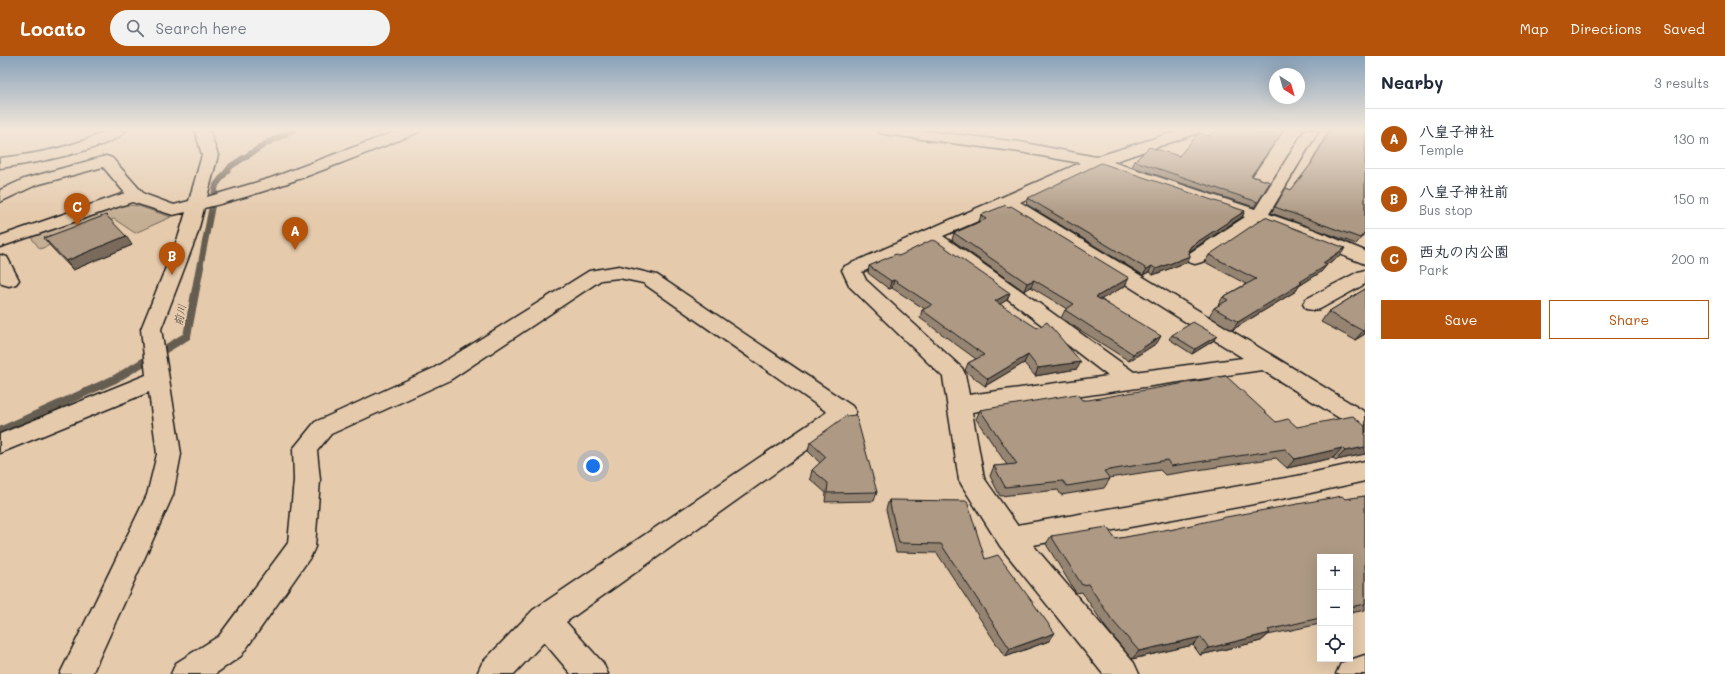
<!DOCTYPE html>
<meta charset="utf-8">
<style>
:root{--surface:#fff;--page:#f2f2f3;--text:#1f2937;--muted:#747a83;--line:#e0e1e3;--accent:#b45309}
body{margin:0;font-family:Mali,"Klee One",sans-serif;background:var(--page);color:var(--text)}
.controls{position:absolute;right:12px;bottom:12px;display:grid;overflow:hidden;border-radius:0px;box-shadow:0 4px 16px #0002}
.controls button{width:36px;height:36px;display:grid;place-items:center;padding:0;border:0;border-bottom:1px solid var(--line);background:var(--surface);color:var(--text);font:20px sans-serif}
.compass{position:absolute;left:1269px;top:12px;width:36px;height:36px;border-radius:50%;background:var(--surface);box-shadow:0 4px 16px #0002;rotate:143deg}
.you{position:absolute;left:593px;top:410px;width:14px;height:14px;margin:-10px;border:3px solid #fff;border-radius:50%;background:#1a73e8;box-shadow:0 0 0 6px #1a73e833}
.badge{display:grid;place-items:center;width:26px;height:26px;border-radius:50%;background:var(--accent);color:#fff;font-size:13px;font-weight:700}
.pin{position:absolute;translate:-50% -33px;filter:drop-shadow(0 1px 2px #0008)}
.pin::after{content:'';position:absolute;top:21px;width:14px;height:12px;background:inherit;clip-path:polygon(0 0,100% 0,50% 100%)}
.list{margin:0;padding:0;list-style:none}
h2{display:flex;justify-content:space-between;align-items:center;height:52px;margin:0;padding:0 16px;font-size:17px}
h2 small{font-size:13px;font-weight:400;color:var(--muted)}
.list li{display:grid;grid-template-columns:26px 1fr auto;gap:12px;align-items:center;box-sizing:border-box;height:60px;padding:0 16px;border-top:1px solid var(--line)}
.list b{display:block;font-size:15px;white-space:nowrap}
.list p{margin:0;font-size:13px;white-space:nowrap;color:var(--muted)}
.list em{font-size:13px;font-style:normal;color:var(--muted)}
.actions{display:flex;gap:8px;padding:12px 16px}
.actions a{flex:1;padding:9px 0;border:1px solid var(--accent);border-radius:0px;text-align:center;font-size:14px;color:var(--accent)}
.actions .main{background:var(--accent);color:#fff}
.icon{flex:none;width:22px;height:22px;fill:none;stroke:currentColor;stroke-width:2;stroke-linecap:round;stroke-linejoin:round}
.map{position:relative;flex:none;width:1365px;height:618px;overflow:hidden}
header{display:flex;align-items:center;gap:24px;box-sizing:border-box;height:56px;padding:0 20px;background:var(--accent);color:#fff}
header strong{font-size:19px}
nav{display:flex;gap:22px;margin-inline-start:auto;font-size:14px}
.search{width:280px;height:36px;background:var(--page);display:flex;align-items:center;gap:10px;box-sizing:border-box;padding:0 14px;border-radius:22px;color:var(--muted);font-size:15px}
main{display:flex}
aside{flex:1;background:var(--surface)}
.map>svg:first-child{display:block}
.green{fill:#c4ae94;stroke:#706558}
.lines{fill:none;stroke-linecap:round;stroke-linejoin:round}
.stream-far1{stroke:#665d51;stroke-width:6}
.stream{stroke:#665d51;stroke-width:8}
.minor-casing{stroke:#1c1c1c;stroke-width:3}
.minor{fill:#e5caac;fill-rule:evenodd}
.wall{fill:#958472;stroke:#1c1c1c}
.shaded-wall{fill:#796b5c;stroke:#1c1c1c}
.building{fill:#ad9984;stroke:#1c1c1c}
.labels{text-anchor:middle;stroke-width:4;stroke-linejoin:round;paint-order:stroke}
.water-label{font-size:11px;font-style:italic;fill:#413c37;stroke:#e5caac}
</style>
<header>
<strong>Locato</strong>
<div class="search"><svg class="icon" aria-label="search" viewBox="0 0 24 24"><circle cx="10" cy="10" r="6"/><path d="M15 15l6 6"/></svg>Search here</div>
<nav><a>Map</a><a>Directions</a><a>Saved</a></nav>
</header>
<main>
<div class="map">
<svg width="1365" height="618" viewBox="0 0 1365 618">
<rect width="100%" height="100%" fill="#e5caac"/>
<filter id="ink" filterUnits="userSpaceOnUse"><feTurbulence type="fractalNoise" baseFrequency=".025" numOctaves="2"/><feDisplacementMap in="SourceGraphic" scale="8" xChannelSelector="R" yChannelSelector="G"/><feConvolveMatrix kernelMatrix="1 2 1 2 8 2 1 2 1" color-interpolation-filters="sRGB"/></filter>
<g filter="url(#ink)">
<path class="green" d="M 116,148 L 138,150 L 171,161 L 135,177 L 114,163 L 40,193 L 30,180 Z"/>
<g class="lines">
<path class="stream-far1" d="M 200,212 L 216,129 L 231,110 L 267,87 L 293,74"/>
<path class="stream" d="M 0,375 L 115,323 L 187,280 L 200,211"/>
<defs>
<path id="minor" d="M 108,74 L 126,74 C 112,94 25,109 0,112 L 0,102 C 38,98 74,91 108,74 Z
M 195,74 L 209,74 L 218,99 L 207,141 L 271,122 L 400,74 L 419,74 L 417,77 C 347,104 277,135 204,152 L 197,179 L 161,273 L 181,398 L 173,439 L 92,618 L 60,618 L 147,439 L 157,398 L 149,336 L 0,397 L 0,378 L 146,319 L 141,273 L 179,179 L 186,156 L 173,159 L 132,146 L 0,191 L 0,180 L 125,137 L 103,111 L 36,129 L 0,146 L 0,134 L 24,123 L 106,100 L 112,102 L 144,138 L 174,149 L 189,145 L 202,99 Z
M 877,74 L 916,74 L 1020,86 L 1096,101 L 1180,74 L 1200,74 L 1198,77 L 1113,106 L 1255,153 L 1305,74 L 1319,74 L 1269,158 L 1315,174 L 1365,195 L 1365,208 L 1260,167 L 1202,206 L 1195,208 L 1188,206 L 1186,202 L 1188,198 L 1245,161 L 1098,111 L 1020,146 L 1365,356 L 1365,376 L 1357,373 L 1262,314 L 972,356 L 984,422 L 1017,469 L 1297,420 L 1365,405 L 1365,425 L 1297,440 L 1033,489 L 1134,607 L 1139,618 L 1103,618 L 1000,490 L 963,431 L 959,424 L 943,321 L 850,231 L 842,214 L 845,210 L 1080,107 L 1020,96 L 884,78 L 879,77 ZM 1006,153 L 1243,302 L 1134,316 L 1026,238 L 943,180 ZM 929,187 L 1012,246 L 1108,320 L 969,339 L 965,318 L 962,312 L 866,224 L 862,216 Z
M 0,199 L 7,201 L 19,224 L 16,228 L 9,230 L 2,228 L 0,225 Z
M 619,210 L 657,219 L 852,350 L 856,356 L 852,362 L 566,566 L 603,607 L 608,618 L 571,618 L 544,586 L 514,618 L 477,618 L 482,607 L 533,554 L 827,356 L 643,227 L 619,222 L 601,224 L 450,324 L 331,378 L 317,395 L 320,424 L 315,491 L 311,500 L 241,600 L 215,618 L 171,618 L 176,607 L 219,580 L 288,487 L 294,424 L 293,393 L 315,366 L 434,312 L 589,215 Z
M 1365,214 L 1365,228 L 1320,253 L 1313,254 L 1306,253 L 1303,248 L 1306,243 L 1358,216 Z
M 1365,599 L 1365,618 L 1336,618 L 1341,607 Z"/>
</defs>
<use href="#minor" class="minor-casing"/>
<use href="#minor" class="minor"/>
</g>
<path class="wall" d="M 1215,74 L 1284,74 L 1252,120 L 1270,126 L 1254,151 L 1132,111 L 1135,105 L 1179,100 L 1209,80 Z
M 1329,74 L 1365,74 L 1365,177 L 1356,188 L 1271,157 L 1286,132 L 1291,134 L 1309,111 Z
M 1028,142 L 1245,155 L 1242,161 L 1189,196 L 1190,200 L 1187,206 L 1153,219 L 1149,216 L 1143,219 L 1026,148 Z
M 981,159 L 1125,230 L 1101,243 L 1157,287 L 1129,305 L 1061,262 L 1065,254 L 1067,253 L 1031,231 L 1024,235 L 952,184 L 954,177 L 979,166 Z
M 44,182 L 132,189 L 73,214 L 51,191 Z
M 1209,199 L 1340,200 L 1326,209 L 1321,216 L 1299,230 L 1296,235 L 1232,274 L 1209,260 L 1214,252 L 1219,249 L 1218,249 L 1223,241 L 1246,228 L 1205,206 Z
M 899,200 L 1007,244 L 1000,248 L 1077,313 L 1035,320 L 1024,307 L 985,330 L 965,315 L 968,307 L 976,303 L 920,262 L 922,254 L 925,253 L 892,232 L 889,233 L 868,217 L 869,210 Z
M 1365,233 L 1365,278 L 1355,284 L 1321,266 L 1328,256 Z
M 1172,279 L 1213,285 L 1192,298 L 1169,283 Z
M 1082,344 L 1276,366 L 1297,371 L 1365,398 L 1336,404 L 1333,402 L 1287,412 L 1276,402 L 1165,419 L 1160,414 L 1109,422 L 1110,423 L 1104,432 L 1061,439 L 1058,434 L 1000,440 L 990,420 L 994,410 L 1007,409 L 976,363 L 980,354 Z
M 810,386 L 877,436 L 874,445 L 825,446 L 826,437 L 810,423 L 812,414 L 820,407 L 808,395 Z
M 1365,440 L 1365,554 L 1351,557 L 1350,558 L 1350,501 L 1320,501 L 1320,568 L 1268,579 L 1261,585 L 1200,599 L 1193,589 L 1132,603 L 1106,572 L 1082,536 L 1076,537 L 1046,488 L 1051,480 L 1115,483 L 1170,474 Z
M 889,444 L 985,503 L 1049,585 L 1005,601 L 937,497 L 896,496 L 886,453 Z"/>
<path class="shaded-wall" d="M 1284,74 L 1248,126 L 1251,120 Z
M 1245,155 L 1242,161 L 1187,197 L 1191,190 Z
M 126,180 L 132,189 L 73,214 L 66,205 Z
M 1345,192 L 1340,200 L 1321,212 L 1327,209 L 1321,216 L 1299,230 L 1296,235 L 1232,274 L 1238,266 L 1300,226 L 1323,207 Z
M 1190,200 L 1187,206 L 1153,219 L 1156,213 Z
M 1152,210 L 1149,216 L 1143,219 L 1147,213 Z
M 1129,222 L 1125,230 L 1093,248 L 1096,241 Z
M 894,224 L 892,232 L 889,233 L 891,225 Z
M 1034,224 L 1031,231 L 1024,235 L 1027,227 Z
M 1010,237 L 1007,244 L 992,253 L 995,245 Z
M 1365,274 L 1365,278 L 1355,284 L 1363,275 Z
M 1161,280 L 1157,287 L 1129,305 L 1133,298 Z
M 1217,280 L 1213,285 L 1192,298 L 1195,293 Z
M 1028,299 L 1024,307 L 985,330 L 988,323 Z
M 1081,306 L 1077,313 L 1035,320 L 1038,312 Z
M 1365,391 L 1365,398 L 1336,404 L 1345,395 Z
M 1342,392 L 1333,402 L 1287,412 L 1295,403 Z
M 1055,577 L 1049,585 L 1005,601 L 1010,593 Z
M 1270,577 L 1261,585 L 1200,599 L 1209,592 Z
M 1201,581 L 1193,589 L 1132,603 L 1139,595 Z"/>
<path class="building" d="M 1215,74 L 1284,74 L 1251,120 L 1270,126 L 1258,146 L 1135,105 L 1149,91 L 1179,100 L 1199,77 L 1209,80 Z
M 1330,74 L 1365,74 L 1365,176 L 1360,182 L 1275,151 L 1286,132 L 1291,134 L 1311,108 Z
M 1101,107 L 1245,155 L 1191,190 L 1188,195 L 1190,200 L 1156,213 L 1152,210 L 1147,213 L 1028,142 Z
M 1006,149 L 1008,151 L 1011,150 L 1129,222 L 1096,241 L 1161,280 L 1133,298 L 1065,254 L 1074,248 L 1034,224 L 1027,227 L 954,177 L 986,163 L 981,159 Z
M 106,159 L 126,180 L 66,205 L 44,182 Z
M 1265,161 L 1345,192 L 1323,207 L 1327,209 L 1300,226 L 1302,227 L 1238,266 L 1214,252 L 1228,244 L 1223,241 L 1256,223 L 1209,199 Z
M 932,184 L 936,185 L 1010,237 L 995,245 L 1037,272 L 1047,266 L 1081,306 L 1038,312 L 1028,299 L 988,323 L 968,307 L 984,299 L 922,254 L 932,249 L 894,224 L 891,225 L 869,210 L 896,198 L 899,200 Z
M 1365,233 L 1365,274 L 1363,275 L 1328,256 Z
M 1193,266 L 1217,280 L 1195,293 L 1172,279 Z
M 1226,320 L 1276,366 L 1288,363 L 1297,371 L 1353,360 L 1365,370 L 1365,391 L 1345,395 L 1342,392 L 1295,403 L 1285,393 L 1171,410 L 1167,404 L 1104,415 L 1110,423 L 1067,430 L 1063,425 L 1005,431 L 994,410 L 1017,408 L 980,354 L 1077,338 L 1082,344 L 1088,344 Z
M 856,359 L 877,436 L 827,437 L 828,427 L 812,414 L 826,401 L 810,386 L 846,360 Z
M 1342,440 L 1345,443 L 1365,440 L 1365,548 L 1350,551 L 1354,555 L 1350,556 L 1350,501 L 1320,501 L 1320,562 L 1268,574 L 1270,577 L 1209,592 L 1201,581 L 1139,595 L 1112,564 L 1088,528 L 1082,529 L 1051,480 L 1107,471 L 1115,483 L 1169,473 L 1170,474 L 1226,461 Z
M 889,444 L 967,445 L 985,503 L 998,499 L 1055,577 L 1010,593 L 941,488 L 899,487 Z"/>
</g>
<linearGradient id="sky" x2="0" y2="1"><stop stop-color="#88a2ba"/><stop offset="0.46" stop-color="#f3e7da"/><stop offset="1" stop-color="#f3e7da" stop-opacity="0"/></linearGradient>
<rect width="1365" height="160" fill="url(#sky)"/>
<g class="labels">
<g class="water-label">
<text transform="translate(180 259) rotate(-79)" y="4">前川</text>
</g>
</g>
</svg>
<div class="controls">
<button>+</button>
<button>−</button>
<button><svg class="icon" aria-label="locate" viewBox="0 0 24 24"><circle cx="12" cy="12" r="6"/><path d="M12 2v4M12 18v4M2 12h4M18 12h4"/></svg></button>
</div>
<svg class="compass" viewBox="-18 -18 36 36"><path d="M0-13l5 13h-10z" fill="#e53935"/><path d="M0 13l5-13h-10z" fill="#747a83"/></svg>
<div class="you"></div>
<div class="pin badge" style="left:295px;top:194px">A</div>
<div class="pin badge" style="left:172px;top:219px">B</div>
<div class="pin badge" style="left:77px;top:170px">C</div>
</div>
<aside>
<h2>Nearby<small>3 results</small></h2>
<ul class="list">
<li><span class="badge">A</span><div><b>八皇子神社</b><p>Temple</p></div><em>130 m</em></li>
<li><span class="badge">B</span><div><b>八皇子神社前</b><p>Bus stop</p></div><em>150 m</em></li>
<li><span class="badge">C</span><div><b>西丸の内公園</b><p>Park</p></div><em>200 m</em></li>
</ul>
<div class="actions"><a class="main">Save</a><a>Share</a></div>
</aside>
</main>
